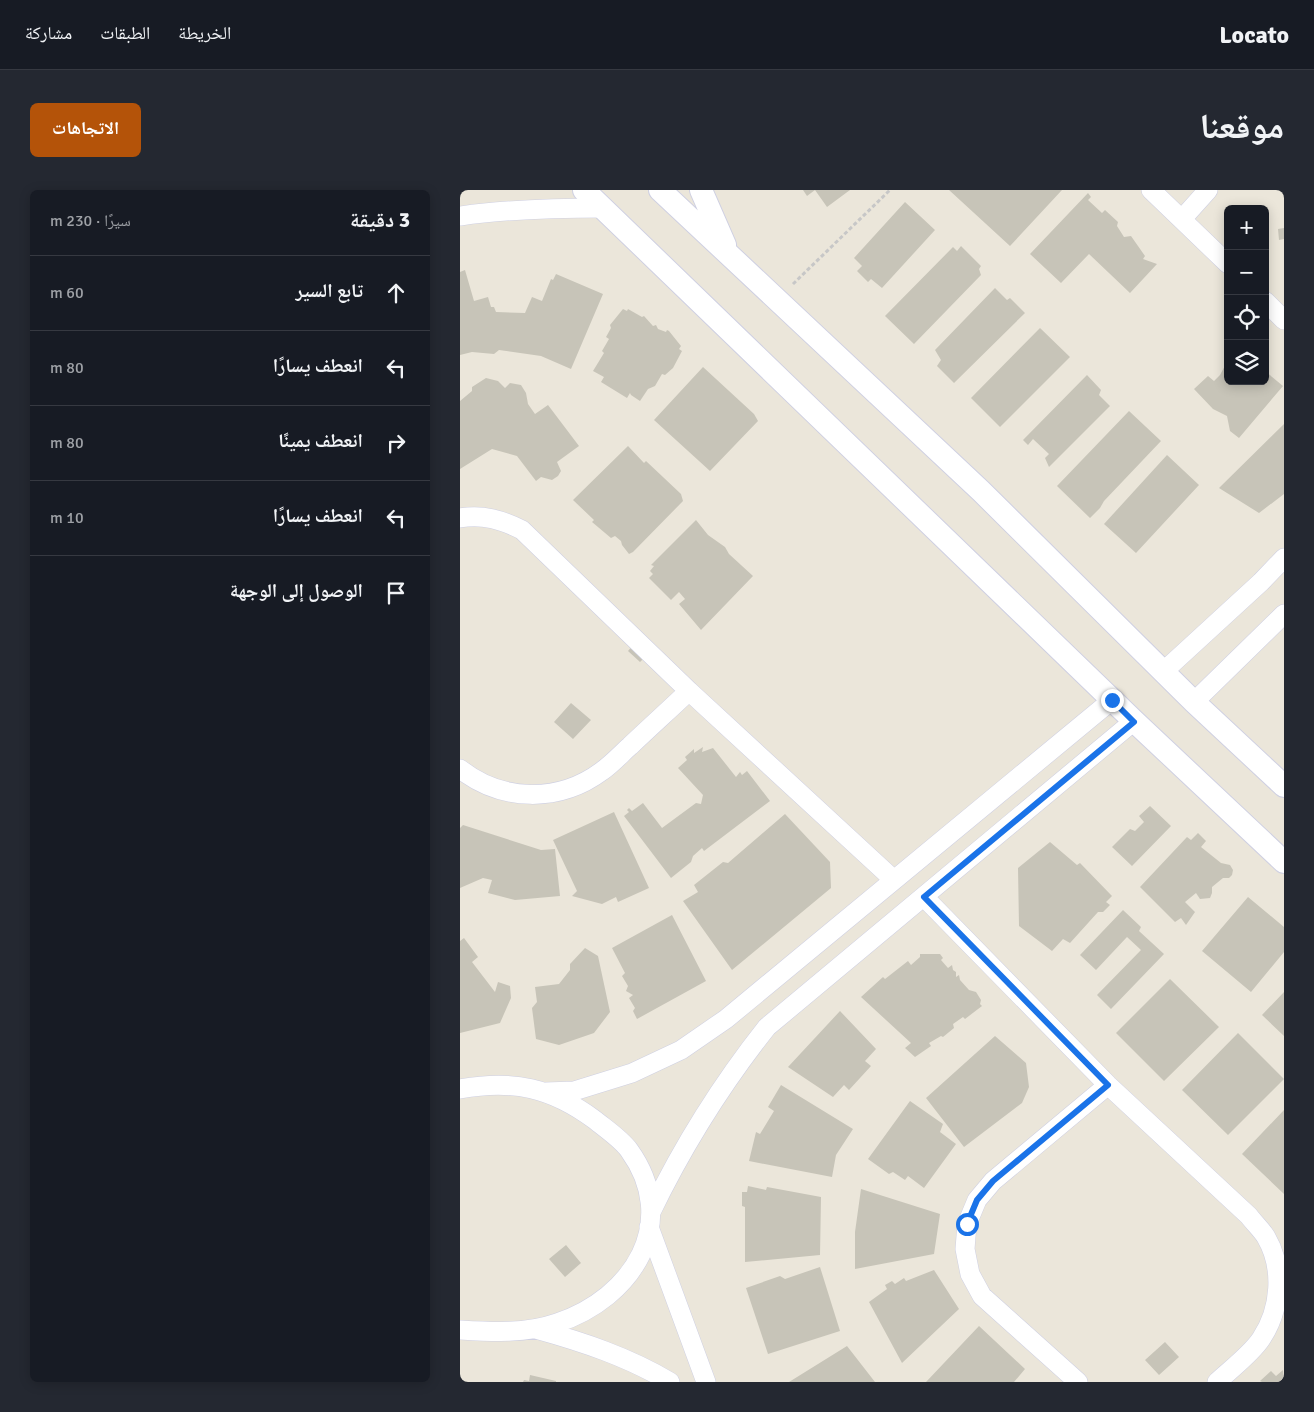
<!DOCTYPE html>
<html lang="ar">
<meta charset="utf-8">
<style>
:root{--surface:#171b24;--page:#242831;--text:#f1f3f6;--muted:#9ea1a6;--line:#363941;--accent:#b45309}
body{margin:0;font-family:Signika,"Noto Naskh Arabic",sans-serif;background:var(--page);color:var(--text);direction:rtl}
.controls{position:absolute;right:15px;top:15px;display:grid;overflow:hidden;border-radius:8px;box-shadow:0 2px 12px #0003}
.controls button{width:45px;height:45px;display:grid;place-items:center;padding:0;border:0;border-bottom:1px solid var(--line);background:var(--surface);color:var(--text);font:25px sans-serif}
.stop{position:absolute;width:15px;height:15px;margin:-11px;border:4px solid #1a73e8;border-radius:50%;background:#fff}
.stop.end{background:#1a73e8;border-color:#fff;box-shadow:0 1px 5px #0008}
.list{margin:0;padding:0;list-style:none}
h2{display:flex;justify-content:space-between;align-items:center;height:65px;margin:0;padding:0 20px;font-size:21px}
h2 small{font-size:16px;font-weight:400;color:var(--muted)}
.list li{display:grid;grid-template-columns:32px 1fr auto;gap:15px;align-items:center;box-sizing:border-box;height:75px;padding:0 20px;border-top:1px solid var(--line)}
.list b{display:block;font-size:19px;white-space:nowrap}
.list em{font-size:16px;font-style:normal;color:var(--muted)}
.icon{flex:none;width:28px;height:28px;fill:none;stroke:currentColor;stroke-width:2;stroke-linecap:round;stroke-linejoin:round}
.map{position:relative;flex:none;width:824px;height:1192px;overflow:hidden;direction:ltr;border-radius:8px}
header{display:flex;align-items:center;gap:30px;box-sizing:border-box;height:70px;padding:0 25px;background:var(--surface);border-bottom:1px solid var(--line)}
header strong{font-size:24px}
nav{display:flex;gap:28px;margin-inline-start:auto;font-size:18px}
.intro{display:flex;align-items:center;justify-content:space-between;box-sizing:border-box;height:120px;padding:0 30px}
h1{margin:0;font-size:35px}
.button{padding:12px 22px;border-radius:8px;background:var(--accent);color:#fff;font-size:18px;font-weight:700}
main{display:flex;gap:30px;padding:0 30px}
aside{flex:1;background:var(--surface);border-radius:8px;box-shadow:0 2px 12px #0003}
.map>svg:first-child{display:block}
.building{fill:#c7c4b8}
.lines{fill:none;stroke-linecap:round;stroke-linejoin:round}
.minor-casing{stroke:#cfd0e2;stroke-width:20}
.tertiary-casing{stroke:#cfd0e2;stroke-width:24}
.path{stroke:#c7c7c7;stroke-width:3;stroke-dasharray:4 2.5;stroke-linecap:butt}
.minor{stroke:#fff;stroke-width:19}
.tertiary{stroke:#fff;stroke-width:22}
.route{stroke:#1a73e8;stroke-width:6}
</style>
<header>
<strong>Locato</strong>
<nav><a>الخريطة</a><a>الطبقات</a><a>مشاركة</a></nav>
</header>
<div class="intro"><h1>موقعنا</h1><a class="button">الاتجاهات</a></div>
<main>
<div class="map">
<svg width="824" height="1192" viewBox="0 0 824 1192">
<rect width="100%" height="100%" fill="#ebe6da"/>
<path class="building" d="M 343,0 L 390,0 L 367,17 L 355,0 L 347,6 Z
M 489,0 L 602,0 L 550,56 Z
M 628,3 L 631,7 L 628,10 L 642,23 L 645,20 L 658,32 L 657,36 L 664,47 L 671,46 L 685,66 L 683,69 L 697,74 L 670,103 L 629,64 L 601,93 L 570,64 Z
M 445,12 L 475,40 L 422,98 L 411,89 L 408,92 L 397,81 L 402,76 L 394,68 Z
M 824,38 L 824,49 L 819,50 L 818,39 Z
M 501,56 L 521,76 L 519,79 L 521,85 L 454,154 L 425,126 L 493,57 L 497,61 Z
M 5,80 L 14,111 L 28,107 L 31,117 L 34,117 L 36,122 L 65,123 L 72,107 L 82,111 L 91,89 L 93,90 L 96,84 L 143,104 L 111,179 L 81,166 L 39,160 L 34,164 L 12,162 L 0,165 L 0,82 Z
M 535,98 L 547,110 L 550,108 L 565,123 L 494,193 L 477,176 L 481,170 L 475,160 Z
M 163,119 L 167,121 L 168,119 L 182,127 L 184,126 L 193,136 L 196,135 L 198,139 L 206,142 L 207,140 L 209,141 L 221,156 L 219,159 L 222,161 L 213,178 L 205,185 L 202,184 L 195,196 L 188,199 L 180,211 L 171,205 L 170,203 L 167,208 L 141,192 L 144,187 L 133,181 L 144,163 L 142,161 L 149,149 L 146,147 L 151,138 L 150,135 Z
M 580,138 L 610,167 L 540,237 L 511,208 Z
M 768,170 L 768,191 L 805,191 L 805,181 L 823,196 L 779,248 L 770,241 L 767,226 L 753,219 L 734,199 L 748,186 L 754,191 L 760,185 Z
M 243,177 L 294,224 L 298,231 L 250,281 L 194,230 Z
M 627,185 L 641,200 L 639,205 L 650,216 L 589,277 L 585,268 L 589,264 L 573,249 L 568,255 L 563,250 Z
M 26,188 L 38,191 L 45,198 L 50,193 L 61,195 L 66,203 L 68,214 L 75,224 L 88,215 L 119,256 L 97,272 L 101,281 L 98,286 L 92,290 L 81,287 L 76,291 L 57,266 L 32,259 L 0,279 L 0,211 L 12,201 L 12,197 Z
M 669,221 L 701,251 L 644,311 L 640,318 L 630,328 L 597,296 Z
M 824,234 L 824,304 L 799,323 L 759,298 Z
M 168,256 L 184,273 L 186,271 L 221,304 L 223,311 L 173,362 L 169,364 L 162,355 L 161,351 L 155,346 L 151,348 L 132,332 L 134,330 L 113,310 Z
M 707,265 L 739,295 L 676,363 L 644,334 Z
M 236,330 L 248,345 L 265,357 L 269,364 L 293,386 L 241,440 L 219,414 L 225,409 L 219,402 L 211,410 L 189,388 L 193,384 L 190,381 L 194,376 L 191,375 Z
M 174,454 L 187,465 L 180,472 L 168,461 Z
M 111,513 L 131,530 L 113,549 L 94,532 Z
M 243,557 L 242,562 L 253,558 L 276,587 L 280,582 L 282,585 L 287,581 L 310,611 L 244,661 L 242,658 L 233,666 L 231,672 L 211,688 L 164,626 L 169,622 L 167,620 L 169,618 L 172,621 L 183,613 L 202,638 L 236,613 L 241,614 L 243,605 L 218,578 L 227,570 L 225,567 L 234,559 L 234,563 Z
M 690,616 L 711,636 L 672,676 L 652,657 L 670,639 L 675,641 L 684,632 L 679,626 Z
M 154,622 L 189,698 L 158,712 L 156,707 L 142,714 L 112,706 L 117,701 L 93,650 Z
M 325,624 L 370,672 L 371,698 L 272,780 L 223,711 L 238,702 L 234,695 L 263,672 L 268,673 Z
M 3,635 L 81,660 L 95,659 L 100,706 L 55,710 L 28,703 L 32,690 L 23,688 L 0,698 L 0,638 Z
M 738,643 L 746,651 L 741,657 L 761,673 L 770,675 L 773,680 L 772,685 L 769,688 L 763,688 L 752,697 L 752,703 L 750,708 L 740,709 L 736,703 L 725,712 L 735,722 L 726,735 L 721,728 L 715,732 L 680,697 L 727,647 L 731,650 Z
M 590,652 L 617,675 L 620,673 L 652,706 L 646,712 L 650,715 L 643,722 L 638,722 L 610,753 L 603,749 L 592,761 L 559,736 L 558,678 Z
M 788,707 L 824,737 L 824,762 L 791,802 L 742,761 Z
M 663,720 L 681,737 L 679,741 L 704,764 L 651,819 L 637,805 L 681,760 L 667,747 L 636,780 L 620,765 Z
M 212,725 L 246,791 L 177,829 L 173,821 L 175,818 L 169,808 L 173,805 L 166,801 L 168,796 L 162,786 L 165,783 L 152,758 Z
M 4,748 L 18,767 L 12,772 L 35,802 L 38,792 L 50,796 L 51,808 L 40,833 L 0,843 L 0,751 Z
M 125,758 L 138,766 L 150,822 L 134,843 L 99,855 L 76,849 L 72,818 L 77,812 L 75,797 L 99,794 L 110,780 L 110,774 Z
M 460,764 L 480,764 L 483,768 L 481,770 L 488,778 L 492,775 L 493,780 L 496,782 L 496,787 L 499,785 L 500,790 L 509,800 L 516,802 L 521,810 L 520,814 L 522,816 L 505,829 L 503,827 L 493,834 L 494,838 L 483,847 L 481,846 L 469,853 L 471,856 L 455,867 L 445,858 L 451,853 L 401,807 L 423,787 L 425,789 L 448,771 L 451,775 L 460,767 Z
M 710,789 L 759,837 L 704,891 L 656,843 Z
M 824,802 L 824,846 L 802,825 Z
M 380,821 L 416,859 L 405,871 L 411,876 L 389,900 L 384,895 L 373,907 L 328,877 Z
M 778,843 L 824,889 L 768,945 L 722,900 Z
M 535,846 L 566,873 L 569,897 L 562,913 L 504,957 L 466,908 Z
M 321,895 L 393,939 L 376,965 L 372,987 L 289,971 L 296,942 L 300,944 L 314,921 L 308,917 Z
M 450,911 L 483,934 L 480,942 L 496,954 L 464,998 L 448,986 L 445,990 L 433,982 L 429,984 L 408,969 Z
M 824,920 L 824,1004 L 782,964 Z
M 288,996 L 306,1000 L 307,997 L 361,1007 L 360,1065 L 285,1072 L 285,1017 L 282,1016 L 282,1002 L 287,1002 Z
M 401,999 L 480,1024 L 474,1064 L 395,1079 L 395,1042 Z
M 106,1055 L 121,1073 L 105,1087 L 89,1069 Z
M 360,1077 L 380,1141 L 308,1164 L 286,1098 L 320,1086 L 325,1089 Z
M 474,1080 L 499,1119 L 442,1173 L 409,1112 L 427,1099 L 425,1095 L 432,1091 L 435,1094 L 444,1088 L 446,1091 Z
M 519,1136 L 565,1179 L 554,1192 L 466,1192 Z
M 705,1152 L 719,1167 L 699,1185 L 685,1170 Z
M 387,1156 L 415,1192 L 329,1192 Z
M 823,1180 L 824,1192 L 802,1192 L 800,1191 L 811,1181 L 816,1186 Z
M 70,1185 L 96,1191 L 96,1192 L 63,1192 L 64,1190 L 69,1191 Z"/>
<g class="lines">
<defs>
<path id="minor" d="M 691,0 L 768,74
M 0,26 C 48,19 95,18 143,18
M 722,29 L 748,0
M 805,111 L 824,130
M 0,328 C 23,324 42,330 62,340 L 229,501 L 434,690
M 704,481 L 801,392 L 824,368
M 734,512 L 824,424
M 0,579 C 42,612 99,613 142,581 C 152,574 161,564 170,556 C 190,537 210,519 229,501
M 464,707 L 648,895 L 789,1026 C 794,1033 801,1039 806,1047 C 824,1078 821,1119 801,1149 C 791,1164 771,1179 757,1192
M 0,899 C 53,889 92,898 135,930 C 146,939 161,949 169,960 C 221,1032 173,1108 97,1133 C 65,1144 33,1142 0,1140
M 86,902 L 114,901 L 172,883 L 221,860 L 266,829 L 652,510
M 191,1022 C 224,954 261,895 307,837 L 674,531
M 189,1037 L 246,1192
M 76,1139 C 123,1152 168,1167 210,1192
M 618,1192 L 522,1106 L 510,1084 L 505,1059 L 507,1034 L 517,1010 L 533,991 L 648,895"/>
<path id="tertiary" d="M 124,0 L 674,531 L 824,672
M 200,0 L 521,301 L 734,512 L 824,596
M 241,0 L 265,55"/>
</defs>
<use href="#minor" class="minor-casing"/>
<use href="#tertiary" class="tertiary-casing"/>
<path class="path" d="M 333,94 L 430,0"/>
<use href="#minor" class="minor"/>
<use href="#tertiary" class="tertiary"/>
</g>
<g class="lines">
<path class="route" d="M 507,1034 L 517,1010 L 533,991 L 648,895 L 464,707 L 674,532 L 652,510"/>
</g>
</svg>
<div class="controls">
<button>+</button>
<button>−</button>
<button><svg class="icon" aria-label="locate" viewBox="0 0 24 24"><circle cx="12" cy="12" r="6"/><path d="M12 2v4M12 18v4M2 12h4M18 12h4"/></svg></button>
<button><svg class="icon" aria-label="layers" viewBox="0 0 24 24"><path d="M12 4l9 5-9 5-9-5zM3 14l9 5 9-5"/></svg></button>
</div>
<div class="stop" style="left:507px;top:1034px"></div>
<div class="stop end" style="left:652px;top:510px"></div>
</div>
<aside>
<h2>3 دقيقة<small>سيرًا · 230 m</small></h2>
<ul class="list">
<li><svg class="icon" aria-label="ahead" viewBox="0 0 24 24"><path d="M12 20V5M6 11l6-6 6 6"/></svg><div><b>تابع السير</b></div><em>60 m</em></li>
<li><svg class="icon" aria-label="left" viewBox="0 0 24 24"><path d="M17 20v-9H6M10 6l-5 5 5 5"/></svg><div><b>انعطف يسارًا</b></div><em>80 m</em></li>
<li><svg class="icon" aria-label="right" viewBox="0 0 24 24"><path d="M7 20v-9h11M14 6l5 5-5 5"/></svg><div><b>انعطف يمينًا</b></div><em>80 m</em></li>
<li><svg class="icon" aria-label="left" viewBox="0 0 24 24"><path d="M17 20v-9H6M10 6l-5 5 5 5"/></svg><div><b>انعطف يسارًا</b></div><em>10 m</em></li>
<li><svg class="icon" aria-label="arrive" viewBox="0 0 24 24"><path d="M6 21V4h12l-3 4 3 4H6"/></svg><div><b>الوصول إلى الوجهة</b></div></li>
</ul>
</aside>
</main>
